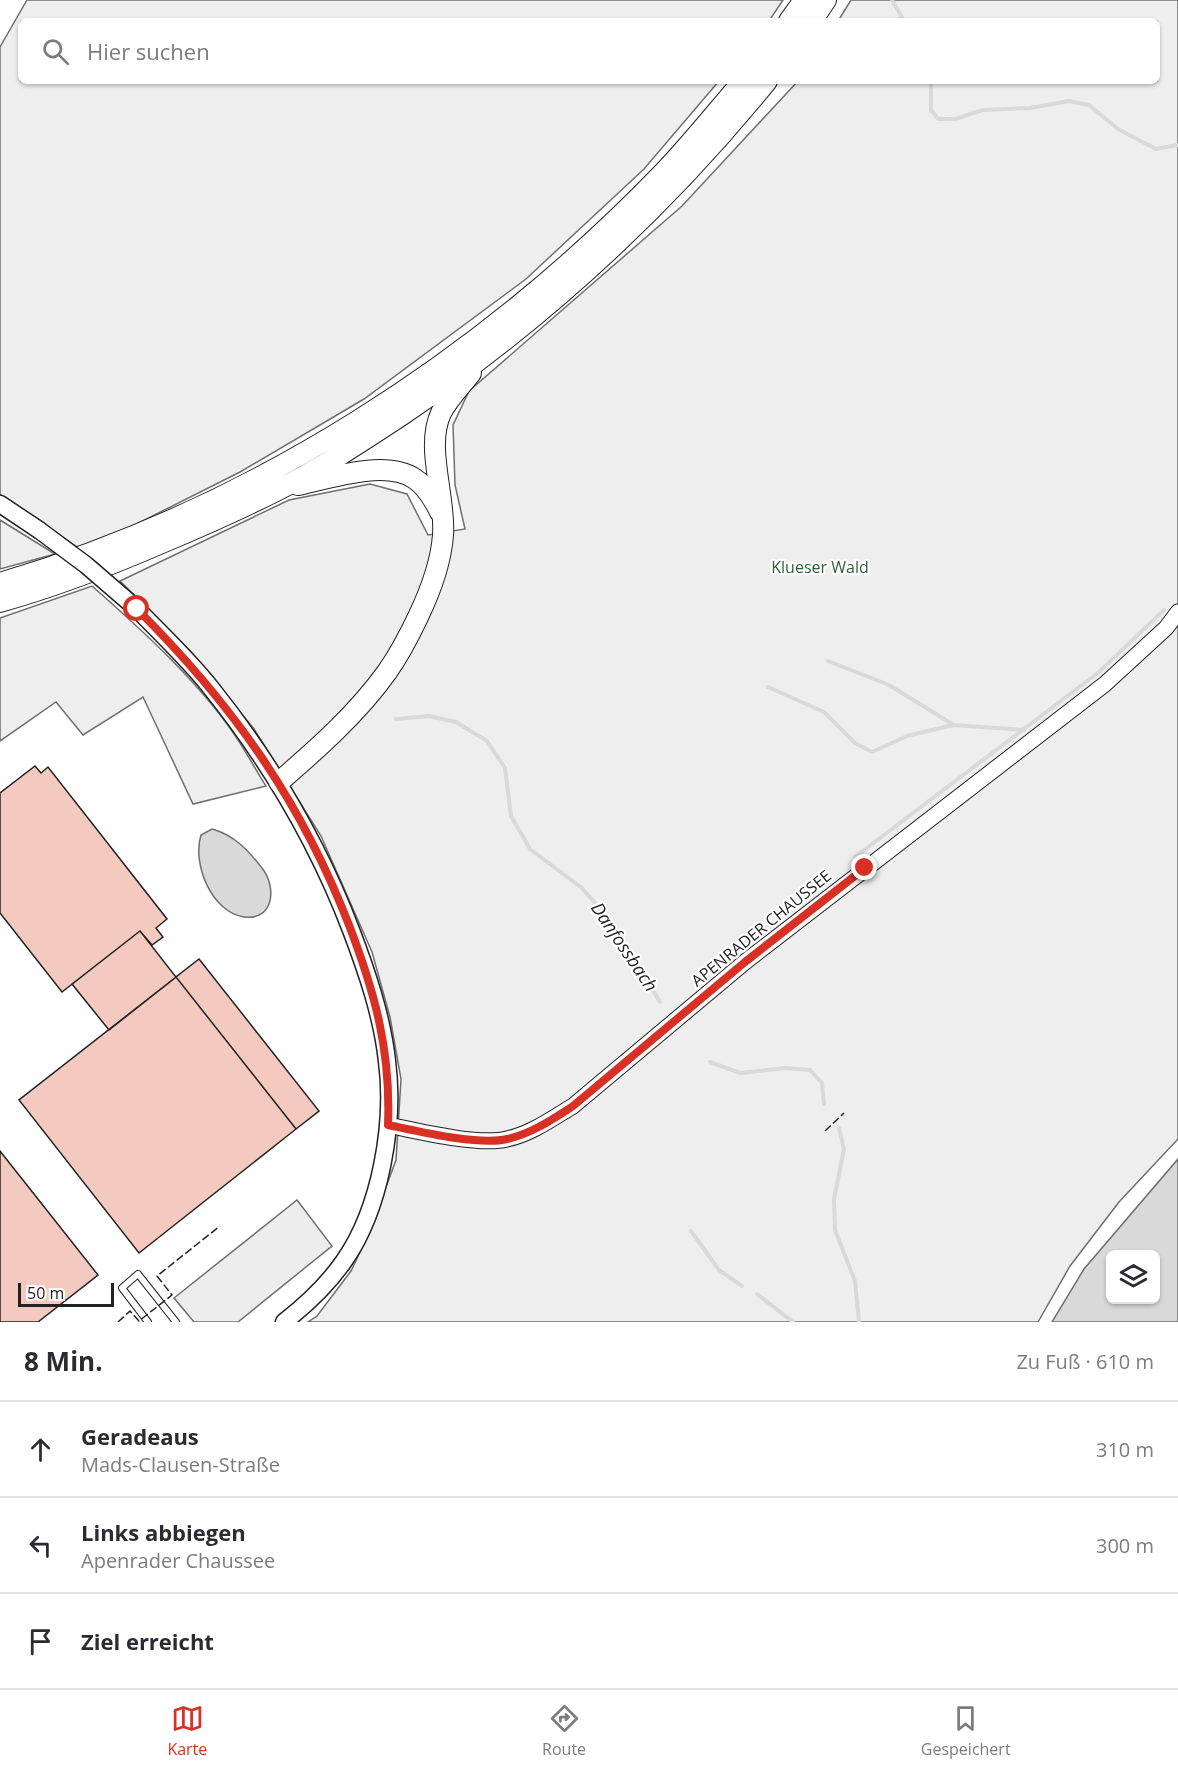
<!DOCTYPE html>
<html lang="de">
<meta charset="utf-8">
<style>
:root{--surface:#fff;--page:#f7f7f7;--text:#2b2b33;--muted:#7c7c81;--line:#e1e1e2;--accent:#d93025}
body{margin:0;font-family:"Open Sans",sans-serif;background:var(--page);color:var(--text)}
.controls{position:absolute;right:18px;bottom:18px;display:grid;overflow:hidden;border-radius:9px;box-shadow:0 2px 4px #0004}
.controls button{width:54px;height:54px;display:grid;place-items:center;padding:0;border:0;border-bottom:2px solid var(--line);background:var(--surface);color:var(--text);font:30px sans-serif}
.scale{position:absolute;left:18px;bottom:15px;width:96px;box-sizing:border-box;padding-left:6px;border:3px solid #222;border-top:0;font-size:16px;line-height:21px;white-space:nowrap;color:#222;-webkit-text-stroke:4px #fff;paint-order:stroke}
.stop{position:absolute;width:18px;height:18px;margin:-14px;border:4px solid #d93025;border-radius:50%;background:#fff}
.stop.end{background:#d93025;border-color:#fff;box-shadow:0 2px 6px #0008}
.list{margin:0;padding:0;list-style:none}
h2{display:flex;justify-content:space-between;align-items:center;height:78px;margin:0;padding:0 24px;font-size:26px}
h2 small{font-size:20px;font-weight:400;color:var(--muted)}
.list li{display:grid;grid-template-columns:39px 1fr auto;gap:18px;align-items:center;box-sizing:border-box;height:96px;padding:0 24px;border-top:2px solid var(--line)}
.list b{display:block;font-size:22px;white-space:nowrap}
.list p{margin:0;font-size:20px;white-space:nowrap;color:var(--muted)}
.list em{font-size:20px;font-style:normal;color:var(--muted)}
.icon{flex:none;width:33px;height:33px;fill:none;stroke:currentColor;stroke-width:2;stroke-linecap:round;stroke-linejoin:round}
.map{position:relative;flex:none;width:1178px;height:1322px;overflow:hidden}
.search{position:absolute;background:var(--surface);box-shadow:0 2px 4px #0004;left:18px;right:18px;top:18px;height:66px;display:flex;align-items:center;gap:15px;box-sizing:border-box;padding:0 21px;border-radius:9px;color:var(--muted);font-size:22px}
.sheet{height:366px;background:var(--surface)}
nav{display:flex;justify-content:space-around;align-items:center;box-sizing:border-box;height:84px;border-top:2px solid var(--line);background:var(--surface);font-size:16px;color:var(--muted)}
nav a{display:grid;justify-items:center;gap:3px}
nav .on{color:var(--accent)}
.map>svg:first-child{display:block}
.green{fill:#eee;stroke:#6f6f6f;stroke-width:1.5}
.parking{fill:#ededed;stroke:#6f6f6f;stroke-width:1.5}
.water{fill:#d9d9d9;stroke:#6f6f6f;stroke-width:1.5;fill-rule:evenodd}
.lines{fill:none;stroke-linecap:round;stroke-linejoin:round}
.stream{stroke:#d9d9d9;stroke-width:4}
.building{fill:#f3c9c0;stroke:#222;stroke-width:1.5}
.service-casing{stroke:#222;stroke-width:8}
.tertiary-casing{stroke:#222;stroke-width:17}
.secondary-casing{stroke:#222;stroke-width:19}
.trunk-casing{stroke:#222;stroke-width:22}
.service{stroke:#fff;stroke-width:6}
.tertiary{stroke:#fff;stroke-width:15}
.secondary{stroke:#fff;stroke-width:16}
.trunk{stroke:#fff;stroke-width:20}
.secondary-bridge-casing{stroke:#222;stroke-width:19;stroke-linecap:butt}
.secondary-bridge{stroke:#fff;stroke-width:16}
.fence{stroke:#222;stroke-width:1.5;stroke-dasharray:8 3;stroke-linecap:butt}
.route{stroke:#d93025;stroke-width:8}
.labels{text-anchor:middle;stroke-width:4.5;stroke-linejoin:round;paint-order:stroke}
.park-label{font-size:16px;fill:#2f5e38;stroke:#fff}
.street-label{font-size:16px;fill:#222;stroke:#fff}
.water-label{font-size:18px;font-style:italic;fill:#222;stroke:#fff}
</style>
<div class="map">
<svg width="1178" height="1322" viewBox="0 0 1178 1322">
<rect width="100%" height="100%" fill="#fff"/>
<path class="green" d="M 27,0 L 783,0 L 769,21 L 21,21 L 21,81 L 719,81 L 644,169 L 526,279 L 364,399 L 240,472 L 83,551 L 0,494 L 0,47 Z
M 851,0 L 1178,0 L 1178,1139 L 1119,1202 L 1070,1266 L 1038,1322 L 308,1322 L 317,1316 L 351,1271 L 368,1235 L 396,1160 L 401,1079 L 390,1017 L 372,952 L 321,836 L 254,729 L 193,654 L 120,581 L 289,500 L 370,484 L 407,494 L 428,535 L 465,529 L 455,485 L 453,425 L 469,391 L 682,206 L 798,81 L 1157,81 L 1157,21 L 838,21 Z
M 0,520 L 55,554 L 0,569 Z
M 92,586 C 142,630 204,686 240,743 C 249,757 257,772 266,786 L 193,804 L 143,697 L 83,735 L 56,702 L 0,741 L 0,618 Z"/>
<path class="parking" d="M 297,1200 L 332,1246 L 238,1322 L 194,1322 L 174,1298 Z"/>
<path class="water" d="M 212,829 C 234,835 248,850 262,868 C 277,887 274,921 244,917 C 211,912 192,863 201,835 Z
M 1178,1159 L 1178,1322 L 1052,1322 L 1084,1269 ZM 1110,1254 L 1156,1254 L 1156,1300 L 1110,1300 Z"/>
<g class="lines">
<path class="stream" d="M 892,0 L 904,21
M 931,81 L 931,110 L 938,119 L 955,119 L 983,110 L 1030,108 L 1069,101 L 1089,105 L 1118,129 L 1156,149 L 1178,145
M 828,661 L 889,685 L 952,724
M 768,687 L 824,712 L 855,743 L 872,752 L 907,736 L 953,725 L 1024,730
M 396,719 L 429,716 L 456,722 L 487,741 L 505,768 L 511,816 L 530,849 L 582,888 L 610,920 L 660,1002
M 855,857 L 1099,672 L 1164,610
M 710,1062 L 740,1073 L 786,1068 L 810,1070 L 822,1083 L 824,1104
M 839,1128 L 844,1149 L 834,1199 L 835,1230 L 855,1281 L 859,1322
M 691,1231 L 719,1270 L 742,1286
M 757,1294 L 793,1322"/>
</g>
<path class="building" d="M 35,766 L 41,773 L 48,767 L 167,919 L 156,928 L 163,937 L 152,945 L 140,931 L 62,992 L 0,913 L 0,793 Z
M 140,931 L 176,977 L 109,1030 L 72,984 Z
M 199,959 L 319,1111 L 296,1129 L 176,977 Z
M 176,977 L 296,1129 L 139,1253 L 19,1100 Z
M 0,1151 L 98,1275 L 38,1322 L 0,1322 Z"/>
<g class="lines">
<defs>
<path id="service" d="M 148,1322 L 122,1288 L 138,1274 L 176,1322"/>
<path id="tertiary" d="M 388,1125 C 417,1131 479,1146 507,1139 C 531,1134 553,1118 573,1106 L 745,962 L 1105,684 L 1166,628 L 1178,612"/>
<path id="secondary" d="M 0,504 L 39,530
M 137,609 C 162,635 189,660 211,688 C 271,763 317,841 351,930 C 367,972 382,1016 387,1061 C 395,1123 381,1208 344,1261 C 328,1284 306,1305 284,1322"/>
<path id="trunk" d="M 789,21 L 804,0
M 812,21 L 826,0
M 298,485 C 330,478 386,459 415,479 C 427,487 434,500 440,512
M 0,583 C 251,509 480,362 662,174 C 690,145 716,112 743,81
M 0,602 C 56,586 111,565 164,542 C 202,526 240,509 276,491 C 320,469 361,442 402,415 C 540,322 662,210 767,81
M 279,782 C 317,749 357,714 387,672 C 399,655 409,636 418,617 C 430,592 441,563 443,535 C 446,498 425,447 441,413 C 448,399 461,386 471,373"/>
</defs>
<use href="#service" class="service-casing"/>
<use href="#tertiary" class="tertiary-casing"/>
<use href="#secondary" class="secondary-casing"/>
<use href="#trunk" class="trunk-casing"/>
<use href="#service" class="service"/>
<use href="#tertiary" class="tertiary"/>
<use href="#secondary" class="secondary"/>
<use href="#trunk" class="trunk"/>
<defs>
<path id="secondary-bridge" d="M 39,530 L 86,565 L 137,609"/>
</defs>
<use href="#secondary-bridge" class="secondary-bridge-casing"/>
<use href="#secondary-bridge" class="secondary-bridge"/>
<path class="fence" d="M 825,1131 L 844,1113
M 118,1322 L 130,1311 L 139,1321 L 172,1295 L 157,1276 L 220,1226"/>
</g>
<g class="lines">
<path class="route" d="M 137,609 C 232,704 300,799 349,925 C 375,993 391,1051 388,1125 C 417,1131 479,1146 507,1139 C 531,1134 553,1119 573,1106 L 745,962 L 865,868"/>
</g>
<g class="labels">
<g class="park-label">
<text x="820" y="573">Klueser Wald</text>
</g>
<g class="street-label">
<text transform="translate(761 928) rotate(-39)" y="6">APENRADER CHAUSSEE</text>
</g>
<g class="water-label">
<text transform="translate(624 947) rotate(56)" y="6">Danfossbach</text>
</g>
</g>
</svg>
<div class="controls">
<button><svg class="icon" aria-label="layers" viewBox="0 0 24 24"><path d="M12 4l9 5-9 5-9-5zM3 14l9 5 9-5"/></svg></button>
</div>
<div class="scale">50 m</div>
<div class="stop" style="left:137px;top:609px"></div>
<div class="stop end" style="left:865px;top:868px"></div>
<div class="search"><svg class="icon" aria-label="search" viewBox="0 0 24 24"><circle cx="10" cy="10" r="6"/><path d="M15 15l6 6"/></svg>Hier suchen</div>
</div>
<section class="sheet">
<h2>8 Min.<small>Zu Fuß · 610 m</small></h2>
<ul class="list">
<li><svg class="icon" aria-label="ahead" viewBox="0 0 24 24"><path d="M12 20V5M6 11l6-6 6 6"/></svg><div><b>Geradeaus</b><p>Mads-Clausen-Straße</p></div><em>310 m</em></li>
<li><svg class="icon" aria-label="left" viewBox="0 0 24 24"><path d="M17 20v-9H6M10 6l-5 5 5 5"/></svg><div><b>Links abbiegen</b><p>Apenrader Chaussee</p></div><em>300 m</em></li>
<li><svg class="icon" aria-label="arrive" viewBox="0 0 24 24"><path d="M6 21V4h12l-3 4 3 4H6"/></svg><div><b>Ziel erreicht</b></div></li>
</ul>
</section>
<nav>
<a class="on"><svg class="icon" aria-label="map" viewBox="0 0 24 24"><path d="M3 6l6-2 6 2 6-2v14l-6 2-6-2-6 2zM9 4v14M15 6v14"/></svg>Karte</a>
<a><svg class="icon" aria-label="directions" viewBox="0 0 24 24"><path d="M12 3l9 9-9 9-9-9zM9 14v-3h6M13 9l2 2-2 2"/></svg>Route</a>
<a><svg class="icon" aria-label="saved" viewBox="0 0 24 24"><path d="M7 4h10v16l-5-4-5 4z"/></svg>Gespeichert</a>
</nav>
